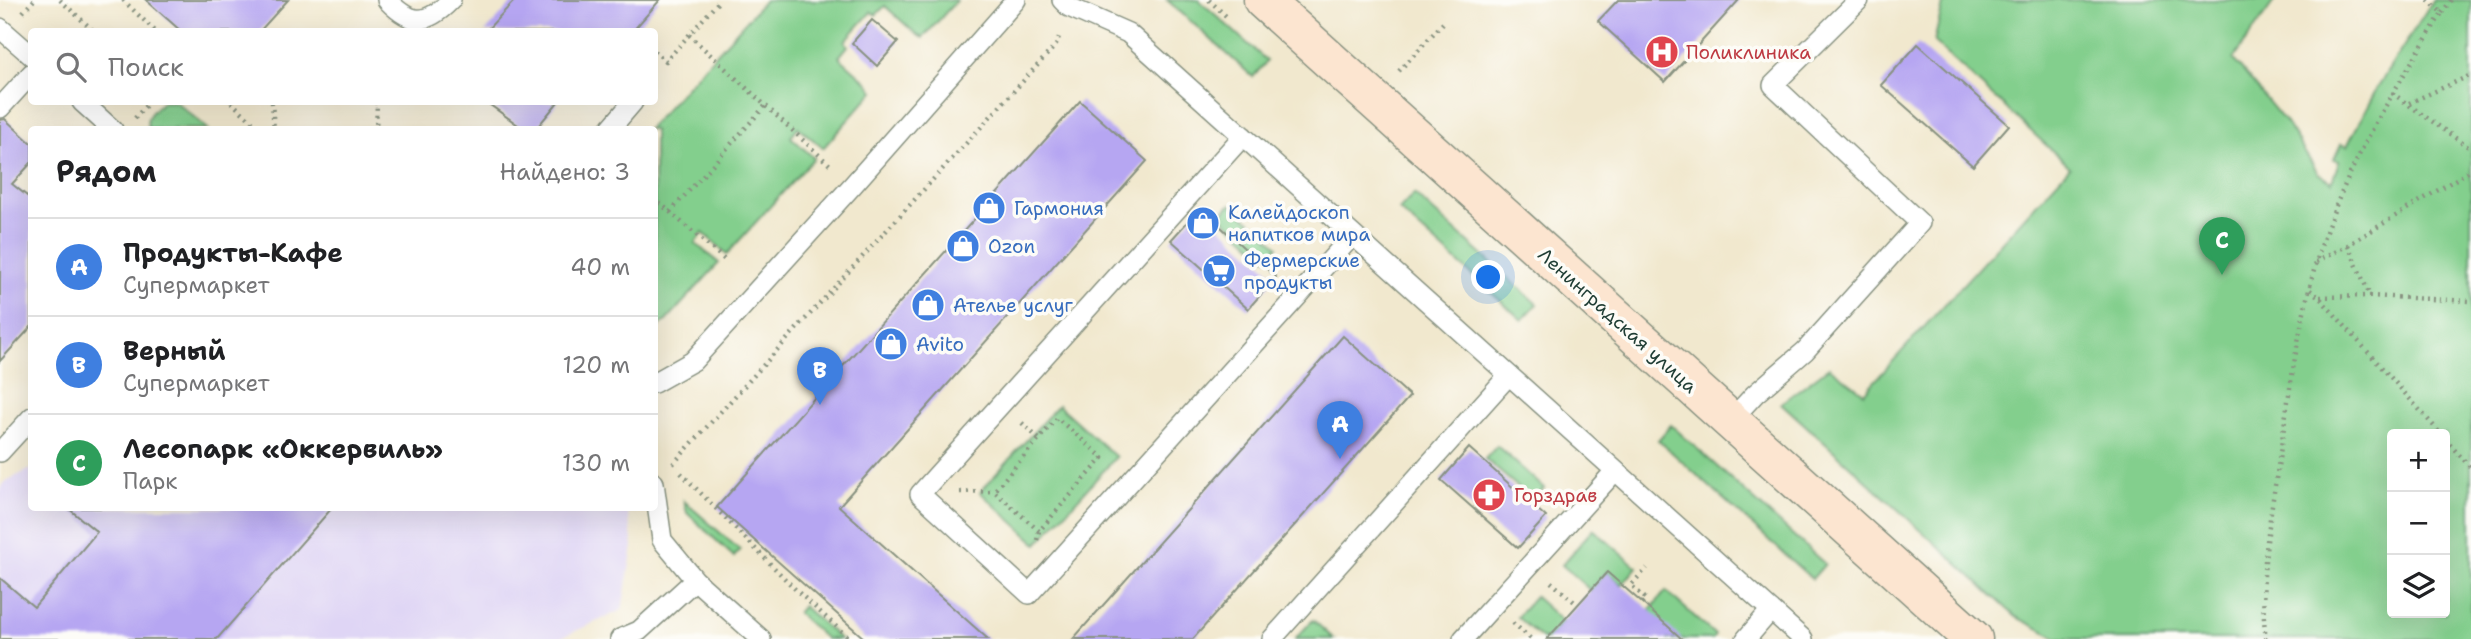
<!DOCTYPE html>
<html lang="ru">
<meta charset="utf-8">
<style>
:root{--surface:#fff;--page:#f6f6f6;--text:#202124;--muted:#757577;--line:#e0e0e0;--accent:#0b8043}
body{margin:0;font-family:"Shantell Sans",sans-serif;background:var(--page);color:var(--text)}
.controls{position:absolute;right:21px;bottom:21px;display:grid;overflow:hidden;border-radius:7px;box-shadow:0 7px 28px #0002}
.controls button{width:63px;height:63px;display:grid;place-items:center;padding:0;border:0;border-bottom:2px solid var(--line);background:var(--surface);color:var(--text);font:35px sans-serif}
.you{position:absolute;left:1489px;top:278px;width:24px;height:24px;margin:-18px;border:5px solid #fff;border-radius:50%;background:#1a73e8;box-shadow:0 0 0 10px #1a73e833}
.badge{display:grid;place-items:center;width:46px;height:46px;border-radius:50%;background:var(--accent);color:#fff;font-size:23px;font-weight:700}
.pin{position:absolute;translate:-50% -58px;filter:drop-shadow(0 2px 4px #0008)}
.pin::after{content:'';position:absolute;top:37px;width:24px;height:21px;background:inherit;clip-path:polygon(0 0,100% 0,50% 100%)}
.list{margin:0;padding:0;list-style:none}
h2{display:flex;justify-content:space-between;align-items:center;height:91px;margin:0;padding:0 28px;font-size:30px}
h2 small{font-size:23px;font-weight:400;color:var(--muted)}
.list li{display:grid;grid-template-columns:46px 1fr auto;gap:21px;align-items:center;box-sizing:border-box;height:98px;padding:0 28px;border-top:2px solid var(--line)}
.list b{display:block;font-size:26px;white-space:nowrap}
.list p{margin:0;font-size:23px;white-space:nowrap;color:var(--muted)}
.list em{font-size:23px;font-style:normal;color:var(--muted)}
.icon{flex:none;width:38px;height:38px;fill:none;stroke:currentColor;stroke-width:2;stroke-linecap:round;stroke-linejoin:round}
.map{position:relative;flex:none;width:2471px;height:639px;overflow:hidden}
.search{position:absolute;background:var(--surface);box-shadow:0 7px 28px #0002;left:28px;top:28px;width:630px;height:77px;display:flex;align-items:center;gap:18px;box-sizing:border-box;padding:0 24px;border-radius:7px;color:var(--muted);font-size:26px}
.panel{position:absolute;background:var(--surface);box-shadow:0 7px 28px #0002;left:28px;top:126px;width:630px;height:385px;border-radius:7px}
.map>svg:first-child{display:block}
.built{fill:#dfd5f5}
.green{fill:#83cf8d;stroke:#518660;stroke-width:2;fill-rule:evenodd}
.building{fill:#b6a6f2}
.lines{fill:none;stroke-linecap:round;stroke-linejoin:round}
.lane-casing{stroke:#889281;stroke-width:22}
.secondary-casing{stroke:#889281;stroke-width:41}
.path{stroke:#889281;stroke-width:4.5;stroke-dasharray:2 5;stroke-linecap:butt}
.lane{stroke:#fff;stroke-width:19}
.secondary{stroke:#fce5d0;stroke-width:38}
.labels{text-anchor:middle;stroke-width:7;stroke-linejoin:round;paint-order:stroke}
.health-label{font-size:19px;fill:#be3a42;stroke:#fdfcf7;text-anchor:start}
.shop-label{font-size:19px;fill:#366cbe;stroke:#fdfcf7;text-anchor:start}
.street-label{font-size:19px;fill:#1f3d34;stroke:#fdfcf7}
</style>
<div class="map">
<svg width="2471" height="639" viewBox="0 0 2471 639">
<rect width="100%" height="100%" fill="#fdfcf7"/>
<filter id="ink" filterUnits="userSpaceOnUse"><feTurbulence type="fractalNoise" baseFrequency=".0143" numOctaves="2"/><feDisplacementMap in="SourceGraphic" scale="14" xChannelSelector="R" yChannelSelector="G"/><feConvolveMatrix kernelMatrix="1 2 1 2 8 2 1 2 1" color-interpolation-filters="sRGB"/></filter>
<filter id="wash" filterUnits="userSpaceOnUse"><feTurbulence type="fractalNoise" baseFrequency=".00686" numOctaves="4" result="noise"/><feDisplacementMap in="SourceGraphic" scale="28" xChannelSelector="R" yChannelSelector="G"/><feGaussianBlur stdDeviation="1.57" result="paint"/><feColorMatrix in="noise" values="0 0 0 0 0 0 0 0 0 0 0 0 0 0 0 0 0 1.4 0 .05"/><feComposite in="paint" operator="in"/></filter>
<g filter="url(#wash)">
<rect width="100%" height="100%" fill="#f1e8ce"/>
<path class="built" d="M 31,469 L 32,508 L 627,508 L 633,546 L 622,610 L 558,639 L 0,639 L 0,488 L 6,481 Z"/>
<path class="green" d="M 765,0 L 957,0 L 923,38 L 917,35 L 885,6 L 876,15 L 871,12 L 845,41 L 848,46 L 839,57 L 868,83 L 874,91 L 823,148 L 798,127 L 791,137 L 814,158 L 727,254 L 703,233 L 695,243 L 719,263 L 666,321 L 655,329 L 654,130 L 648,129 Z
M 1167,0 L 1199,0 L 1267,61 L 1253,77 Z
M 1944,0 L 2275,0 L 2233,59 L 2286,123 L 2318,173 L 2332,182 L 2339,161 L 2334,159 L 2341,144 L 2347,146 L 2377,88 L 2433,0 L 2471,0 L 2471,639 L 2059,639 L 2016,617 L 1781,403 L 1829,367 L 1864,393 L 2070,167 L 1934,42 ZM 2392,434 L 2445,434 L 2445,613 L 2392,613 Z
M 162,102 L 176,102 L 208,129 L 149,129 C 143,117 154,110 162,102 Z
M 1414,194 L 1537,304 L 1522,320 L 1399,210 Z
M 1231,204 L 1278,246 L 1267,258 L 1220,216 Z
M 1058,405 L 1116,457 L 1037,544 L 980,492 Z
M 1671,425 L 1825,564 L 1812,579 L 1658,440 Z
M 1497,446 L 1544,488 L 1533,500 L 1485,459 Z
M 684,501 L 740,550 L 734,557 L 687,513 Z
M 1593,529 L 1637,567 L 1622,585 L 1607,572 L 1591,591 L 1562,565 Z
M 1666,591 L 1715,635 L 1712,639 L 1668,639 L 1650,610 Z
M 1535,597 L 1563,622 L 1547,639 L 1542,639 L 1517,617 Z
M 803,606 L 840,639 L 826,639 L 797,613 Z
M 1313,620 L 1334,639 L 1295,639 Z"/>
<g id="blocks">
<path class="building" d="M 146,0 L 288,0 L 259,32 L 182,32 Z
M 515,0 L 660,0 L 632,32 L 485,32 Z
M 1618,0 L 1739,0 L 1665,82 L 1598,21 Z
M 872,20 L 898,42 L 877,66 L 852,43 Z
M 1918,44 L 2009,125 L 1973,166 L 1881,85 Z
M 1080,101 L 1147,161 L 839,506 L 988,639 L 865,639 L 717,507 Z
M 486,102 L 558,102 L 535,130 L 525,130 Z
M 5,119 L 32,144 L 32,162 L 12,184 L 32,200 L 32,326 L 0,361 L 0,120 Z
M 1200,208 L 1276,277 L 1248,309 L 1171,240 Z
M 1343,336 L 1410,396 L 1193,639 L 1073,639 Z
M 1469,448 L 1546,517 L 1518,548 L 1441,480 Z
M 68,508 L 332,508 L 217,639 L 0,639 L 0,578 L 34,607 L 97,532 Z
M 1607,572 L 1650,610 L 1682,639 L 1547,639 Z"/>
</g>
</g>
<g filter="url(#ink)">
<use href="#blocks" fill-opacity="0" stroke="#889281" stroke-width="2"/>
<g class="lines">
<defs>
<path id="lane" d="M 387,0 C 411,25 426,26 451,0
M 1062,0 L 1069,7 L 1128,33 L 1803,639
M 0,28 L 32,56
M 82,102 L 113,130
M 0,108 L 32,73
M 609,130 L 633,102
M 1243,136 L 920,494 L 1029,594 L 1353,235
M 654,383 L 693,361 L 852,186 L 1016,0
M 1730,421 L 1755,394 L 1805,351 L 1920,223 L 1773,85 L 1859,0
M 0,452 L 32,417
M 654,483 L 662,540 L 695,580 L 761,639
M 620,639 L 639,631 L 695,580
M 1272,639 L 1509,375
M 1463,639 L 1615,471
M 1746,639 L 1771,610"/>
<path id="secondary" d="M 1263,0 L 1973,639"/>
</defs>
<use href="#lane" class="lane-casing"/>
<use href="#secondary" class="secondary-casing"/>
<path class="path" d="M 60,0 L 95,32
M 123,0 L 156,32
M 1209,0 L 1227,17
M 23,12 L 34,0
M 2442,13 L 2451,0
M 296,32 L 299,28 L 302,32
M 689,35 L 831,166
M 654,51 L 666,61 L 720,0
M 1399,71 L 1444,22
M 2392,93 L 2471,149
M 231,102 L 262,130
M 272,102 L 274,130
M 375,102 L 377,103 L 376,130
M 2409,103 L 2471,75
M 135,118 L 149,102
M 654,198 L 726,261
M 670,212 L 766,105
M 2348,245 L 2370,296
M 2316,262 L 2348,245 L 2471,170
M 2310,290 L 2319,297 L 2441,434
M 2320,297 L 2370,296 L 2471,301
M 1022,423 L 1039,439
M 2445,439 L 2471,468
M 673,464 L 1056,45 L 1060,34
M 681,473 L 798,592 L 850,639
M 960,492 L 994,491
M 1037,540 L 1039,531 L 1103,458 L 1057,418 L 994,491 L 1039,531
M 1551,582 L 1578,605
M 1642,603 L 1646,599 L 1631,585 L 1647,568
M 1513,623 L 1531,639
M 2266,639 C 2258,579 2270,520 2279,460 C 2289,395 2298,327 2316,263 C 2342,172 2393,92 2442,13 L 2428,0"/>
<use href="#lane" class="lane"/>
<use href="#secondary" class="secondary"/>
</g>
</g>
<defs>
<symbol id="hospital-disc" viewBox="-11 -11 22 22"><circle r="9.5" fill="#e0444e" stroke="#fdfcf7"/><path d="M-5-5h3v3.5h4V-5h3V5h-3V1.5h-4V5h-3Z" fill="#fff"/></symbol>
<symbol id="shop-disc" viewBox="-11 -11 22 22"><circle r="9.5" fill="#3f7fe0" stroke="#fdfcf7"/><path d="M-5-2.5h2.3a2.7 3.5 0 0 1 5.4 0H5L5.5 6h-11ZM-1.5-2.5h3a1.5 2.3 0 0 0-3 0Z" fill="#fff"/></symbol>
<symbol id="supermarket-disc" viewBox="-11 -11 22 22"><circle r="9.5" fill="#3f7fe0" stroke="#fdfcf7"/><path d="M-6-5.5h2.5l.6 2H6L4.5 2H-2.5L-4.4-4H-6ZM-1.5 3.2a1.3 1.3 0 1 0 .1 0ZM3 3.2a1.3 1.3 0 1 0 .1 0Z" fill="#fff"/></symbol>
<symbol id="pharmacy-disc" viewBox="-11 -11 22 22"><circle r="9.5" fill="#e0444e" stroke="#fdfcf7"/><path d="M-2-6h4v4h4v4h-4v4h-4v-4h-4v-4h4Z" fill="#fff"/></symbol>
</defs>
<g fill-rule="evenodd">
<use href="#hospital-disc" x="1643" y="33" width="38" height="38"/>
<use href="#shop-disc" x="970" y="189" width="38" height="38"/>
<use href="#shop-disc" x="1184" y="204" width="38" height="38"/>
<use href="#shop-disc" x="944" y="227" width="38" height="38"/>
<use href="#supermarket-disc" x="1200" y="252" width="38" height="38"/>
<use href="#shop-disc" x="909" y="286" width="38" height="38"/>
<use href="#shop-disc" x="872" y="325" width="38" height="38"/>
<use href="#pharmacy-disc" x="1470" y="476" width="38" height="38"/>
</g>
<g class="labels">
<g class="health-label">
<text x="1686" y="59">Поликлиника</text>
<text x="1514" y="502">Горздрав</text>
</g>
<g class="shop-label">
<text x="1014" y="215">Гармония</text>
<text x="1228" y="219">Калейдоскоп<tspan x="1228" dy="22">напитков мира</tspan></text>
<text x="988" y="253">Ozon</text>
<text x="1244" y="267">Фермерские<tspan x="1244" dy="22">продукты</tspan></text>
<text x="953" y="312">Ателье услуг</text>
<text x="916" y="351">Avito</text>
</g>
<g class="street-label">
<text transform="translate(1618 320) rotate(42)" y="7">Ленинградская улица</text>
</g>
</g>
</svg>
<div class="controls">
<button>+</button>
<button>−</button>
<button><svg class="icon" aria-label="layers" viewBox="0 0 24 24"><path d="M12 4l9 5-9 5-9-5zM3 14l9 5 9-5"/></svg></button>
</div>
<div class="you"></div>
<div class="pin badge" style="left:1340px;top:459px;background:#3f7fe0">A</div>
<div class="pin badge" style="left:820px;top:405px;background:#3f7fe0">B</div>
<div class="pin badge" style="left:2222px;top:275px;background:#2e9e5b">C</div>
<div class="search"><svg class="icon" aria-label="search" viewBox="0 0 24 24"><circle cx="10" cy="10" r="6"/><path d="M15 15l6 6"/></svg>Поиск</div>
<section class="panel">
<h2>Рядом<small>Найдено: 3</small></h2>
<ul class="list">
<li><span class="badge" style="background:#3f7fe0">A</span><div><b>Продукты-Кафе</b><p>Супермаркет</p></div><em>40 m</em></li>
<li><span class="badge" style="background:#3f7fe0">B</span><div><b>Верный</b><p>Супермаркет</p></div><em>120 m</em></li>
<li><span class="badge" style="background:#2e9e5b">C</span><div><b>Лесопарк «Оккервиль»</b><p>Парк</p></div><em>130 m</em></li>
</ul>
</section>
</div>
